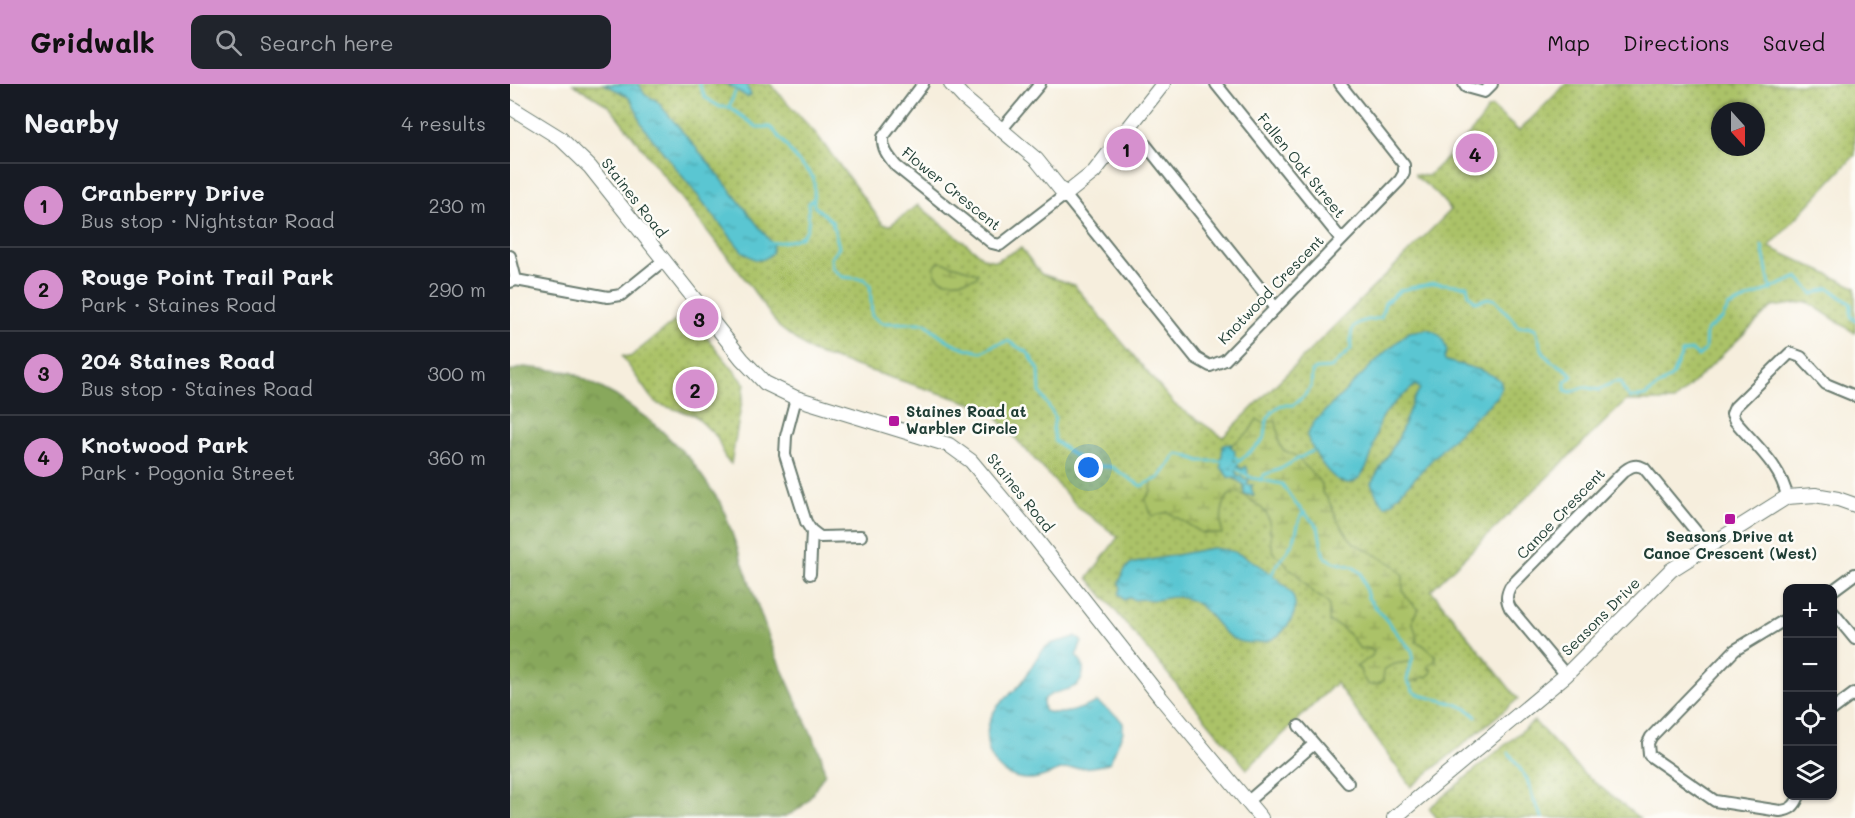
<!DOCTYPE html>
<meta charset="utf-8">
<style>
:root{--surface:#171b24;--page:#20242c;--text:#f1f3f6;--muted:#9ea1a6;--line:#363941;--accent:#d690ce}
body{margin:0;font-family:Mali,sans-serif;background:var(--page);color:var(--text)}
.controls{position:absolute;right:18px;bottom:18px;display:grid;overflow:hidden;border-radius:12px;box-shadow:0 2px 4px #0004}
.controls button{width:54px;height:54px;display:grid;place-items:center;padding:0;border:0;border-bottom:2px solid var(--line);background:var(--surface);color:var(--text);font:30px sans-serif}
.compass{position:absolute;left:1201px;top:18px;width:54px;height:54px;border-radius:50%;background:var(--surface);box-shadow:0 2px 4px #0004;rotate:159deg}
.you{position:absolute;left:579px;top:384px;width:21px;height:21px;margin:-15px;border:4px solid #fff;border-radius:50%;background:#1a73e8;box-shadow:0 0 0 9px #1a73e833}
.badge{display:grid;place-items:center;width:39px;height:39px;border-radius:50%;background:var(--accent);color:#111;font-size:20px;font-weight:700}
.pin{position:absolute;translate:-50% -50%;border:3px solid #fff;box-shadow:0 2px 6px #0006}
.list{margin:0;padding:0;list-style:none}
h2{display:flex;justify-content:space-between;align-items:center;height:78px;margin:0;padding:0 24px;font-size:26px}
h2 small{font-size:20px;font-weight:400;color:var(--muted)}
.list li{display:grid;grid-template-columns:39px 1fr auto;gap:18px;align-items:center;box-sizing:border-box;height:84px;padding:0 24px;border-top:2px solid var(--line)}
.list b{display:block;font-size:22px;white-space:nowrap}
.list p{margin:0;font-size:20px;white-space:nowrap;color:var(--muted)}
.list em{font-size:20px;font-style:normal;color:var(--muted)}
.icon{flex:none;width:33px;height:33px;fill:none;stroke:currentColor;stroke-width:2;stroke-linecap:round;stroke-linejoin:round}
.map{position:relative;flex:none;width:1345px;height:734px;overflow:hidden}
header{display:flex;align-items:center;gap:36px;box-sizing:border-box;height:84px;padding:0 30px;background:var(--accent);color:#111}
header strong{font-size:28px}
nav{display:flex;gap:33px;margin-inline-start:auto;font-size:21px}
.search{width:420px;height:54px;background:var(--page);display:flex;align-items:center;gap:15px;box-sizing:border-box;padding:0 21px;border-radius:12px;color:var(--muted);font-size:22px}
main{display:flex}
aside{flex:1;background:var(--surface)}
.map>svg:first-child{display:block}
.grass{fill:url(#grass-dots);stroke:#65804e;stroke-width:1.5;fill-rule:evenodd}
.forest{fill:url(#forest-crowns);stroke:#547248;stroke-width:1.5}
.wetland{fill:url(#wetland-marsh);stroke:#65804e;stroke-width:1.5}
.water{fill:url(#water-ripples);stroke:#3c8283;stroke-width:1.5}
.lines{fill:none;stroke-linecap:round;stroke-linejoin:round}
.stream{stroke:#5ac6d2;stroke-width:3}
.minor-casing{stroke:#6a7b6f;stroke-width:14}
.tertiary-casing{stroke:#6a7b6f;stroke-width:16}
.minor{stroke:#fff;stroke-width:10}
.tertiary{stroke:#fff;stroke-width:14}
.poi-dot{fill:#b5179e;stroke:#fdfcf7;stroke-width:2}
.labels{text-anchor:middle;stroke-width:5;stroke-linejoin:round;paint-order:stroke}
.street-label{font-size:15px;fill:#1f3d34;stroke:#fdfcf7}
.poi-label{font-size:15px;font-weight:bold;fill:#1f3d34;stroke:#fdfcf7;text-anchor:start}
</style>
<header>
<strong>Gridwalk</strong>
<div class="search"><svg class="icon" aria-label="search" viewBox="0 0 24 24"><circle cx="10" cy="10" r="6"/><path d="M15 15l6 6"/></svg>Search here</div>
<nav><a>Map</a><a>Directions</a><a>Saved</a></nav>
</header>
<main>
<aside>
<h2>Nearby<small>4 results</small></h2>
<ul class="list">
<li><span class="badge">1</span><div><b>Cranberry Drive</b><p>Bus stop · Nightstar Road</p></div><em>230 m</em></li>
<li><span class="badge">2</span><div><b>Rouge Point Trail Park</b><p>Park · Staines Road</p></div><em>290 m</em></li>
<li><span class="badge">3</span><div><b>204 Staines Road</b><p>Bus stop · Staines Road</p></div><em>300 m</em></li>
<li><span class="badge">4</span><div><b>Knotwood Park</b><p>Park · Pogonia Street</p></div><em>360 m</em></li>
</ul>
</aside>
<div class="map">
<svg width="1345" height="734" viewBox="0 0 1345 734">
<defs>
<pattern id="grass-dots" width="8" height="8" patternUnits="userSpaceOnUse" patternTransform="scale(1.5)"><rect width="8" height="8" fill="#abc267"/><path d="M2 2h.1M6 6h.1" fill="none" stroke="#8b9f56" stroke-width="1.8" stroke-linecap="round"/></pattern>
<pattern id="forest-crowns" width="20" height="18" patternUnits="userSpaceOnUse" patternTransform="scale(1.5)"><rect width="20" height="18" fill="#88a85c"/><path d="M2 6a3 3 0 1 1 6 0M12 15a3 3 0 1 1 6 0" fill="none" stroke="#6f8a4d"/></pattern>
<pattern id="wetland-marsh" width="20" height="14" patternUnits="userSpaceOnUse" patternTransform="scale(1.5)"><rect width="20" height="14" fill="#abc267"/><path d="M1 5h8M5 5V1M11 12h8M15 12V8" fill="none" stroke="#8b9f56"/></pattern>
<pattern id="water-ripples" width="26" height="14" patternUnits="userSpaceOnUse" patternTransform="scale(1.5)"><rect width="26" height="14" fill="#5ac6d2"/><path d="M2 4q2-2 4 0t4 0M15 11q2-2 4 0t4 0" fill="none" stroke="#4aa2ab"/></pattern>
</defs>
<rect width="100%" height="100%" fill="#fdfcf7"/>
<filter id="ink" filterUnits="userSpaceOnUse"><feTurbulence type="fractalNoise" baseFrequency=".0167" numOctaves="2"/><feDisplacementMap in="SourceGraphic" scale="12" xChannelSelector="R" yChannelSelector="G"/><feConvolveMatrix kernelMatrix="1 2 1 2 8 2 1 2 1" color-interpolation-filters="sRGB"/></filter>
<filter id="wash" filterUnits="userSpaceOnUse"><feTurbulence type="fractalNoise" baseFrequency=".008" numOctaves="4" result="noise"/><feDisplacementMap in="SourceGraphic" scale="24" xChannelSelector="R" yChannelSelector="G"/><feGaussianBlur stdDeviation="1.35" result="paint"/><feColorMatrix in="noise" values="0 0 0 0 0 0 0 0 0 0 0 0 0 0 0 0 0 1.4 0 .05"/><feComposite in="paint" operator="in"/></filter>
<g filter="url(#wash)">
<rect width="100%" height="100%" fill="#f6eedd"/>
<path class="grass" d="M 63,0 L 260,0 L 307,51 L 373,140 L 380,141 L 408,121 L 474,174 L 485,177 L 511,164 L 531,190 L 564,201 L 664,320 L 713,353 L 941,126 L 926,109 L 905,92 L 905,90 L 918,92 C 929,81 976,37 977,25 L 982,23 L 1009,47 L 1056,0 L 1345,0 L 1345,71 L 1259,163 L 1345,203 L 1345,249 L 1298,218 L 1262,223 L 1164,317 L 1116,317 L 921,506 L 1008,615 L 901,703 L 826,599 L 737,685 L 578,494 L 608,453 L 568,423 L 479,325 L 302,268 L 269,243 L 235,195 L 99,22 ZM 1210,27 L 1246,27 L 1246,63 L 1210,63 Z
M 176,228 L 235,300 L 221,380 L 215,374 L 207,353 L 184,331 L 148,320 L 139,311 L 112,272 L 120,273 Z
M 1024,637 L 1072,688 L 1129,734 L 927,734 L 919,724 Z"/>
<path class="forest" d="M 14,283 L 61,288 L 106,312 L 146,341 L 181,376 L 212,421 L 265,570 L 311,671 L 315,689 C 301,711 296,728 268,734 L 0,734 L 0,287 Z"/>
<path class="wetland" d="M 432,178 L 468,189 L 467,193 C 454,197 425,204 424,183 L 428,179 Z
M 747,335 L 753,339 L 766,337 L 770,362 L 773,366 L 786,372 L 812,400 L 812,409 L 818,415 L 828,437 L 838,452 L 844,459 L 884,481 L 893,491 L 893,506 L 896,513 L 908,525 C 896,545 910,543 906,558 C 916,560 918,567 925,571 L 926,576 L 918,582 L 922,588 L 917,593 L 912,593 L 907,597 L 898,598 L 897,590 L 902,577 C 891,580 883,578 874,586 L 873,597 L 868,600 L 859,601 L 852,593 L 850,585 L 846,583 L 862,572 L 864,567 L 855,564 L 850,565 C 841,553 835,542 819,538 L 819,521 L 816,517 L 802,508 L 784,487 L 778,484 L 773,476 L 764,470 C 759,457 763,442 756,429 C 752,423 744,419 738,414 C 712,395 710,433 712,450 L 692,449 L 658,428 L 642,432 L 635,416 L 641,407 L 642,398 L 649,394 L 667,370 C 685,372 690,380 711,376 C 711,393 723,392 734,401 L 735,410 L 743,412 L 741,401 L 737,402 L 739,396 L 728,393 L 720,384 L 722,381 L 737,391 L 724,377 L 722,364 L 720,362 L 739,348 Z"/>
<path class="water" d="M 94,0 L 129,0 L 135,11 L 146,16 L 203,84 L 257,153 L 263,161 L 262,169 C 250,181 243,176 231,166 L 134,44 C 128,35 126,22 121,16 C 115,8 102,5 94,0 Z
M 216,0 L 236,0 L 241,11 L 237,13 Z
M 918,245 C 930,249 934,255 937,267 L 934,274 L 936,277 C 957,283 971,284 990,296 L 992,303 L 987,313 C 958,339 930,366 904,395 C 897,403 888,409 882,419 L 875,422 L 867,412 L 861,399 L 888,355 L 902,318 L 910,305 L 905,301 C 895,311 879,321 872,334 C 864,349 865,367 857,382 C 836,425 806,375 797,352 L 803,339 L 873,270 L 899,248 Z
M 721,360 L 722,361 L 720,362 L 725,367 L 724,377 L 728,378 L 728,383 L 733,385 L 735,382 L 738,386 L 738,391 L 724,381 L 722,381 L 720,384 L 725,384 L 728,393 L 731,391 L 735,396 L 739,394 L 737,401 L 743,401 L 741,403 L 744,412 L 734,410 L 734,401 L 724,394 L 718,393 L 711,383 L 713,361 Z
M 702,464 C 709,465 717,466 724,468 C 739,473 780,500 784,515 C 787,524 783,534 778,541 C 773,548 766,555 757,557 C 702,569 711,519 669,513 C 662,512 653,515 646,516 C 639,516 630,514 624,516 L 620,513 L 614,516 L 609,510 L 611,504 L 609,499 L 614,487 L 620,480 Z
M 566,552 L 572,558 L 566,572 C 571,576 574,582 573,589 C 571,611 544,602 533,617 L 534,627 C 553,633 570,625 587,618 L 608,633 L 613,639 L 613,648 L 600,678 C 584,686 567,682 551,686 C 541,689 530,695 520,695 C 482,696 466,657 485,626 C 492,615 505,608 513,597 C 520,587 525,574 533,566 C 541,556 556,558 566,552 Z"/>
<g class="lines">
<path class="stream" d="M 189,0 L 195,13 L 202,18 L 210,23 L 219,23 L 247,43 L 260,43 C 271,53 278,65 287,76 C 292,83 300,86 303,94 C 306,102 303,113 304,122 L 322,137 L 329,163 L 321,174 L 322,184 L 333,193 L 354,195 L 360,201 L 362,232 L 372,239 L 415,239 C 436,257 446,263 472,268 L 484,261 L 498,257 L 518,269 L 529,286 L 530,308 L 545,333 L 543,345 L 545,357 L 577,381 L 602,383 L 631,402 L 649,394 L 667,370 L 674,371 L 690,377 L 712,377
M 219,23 L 225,8
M 261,159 C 273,158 293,157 297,145 C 300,137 297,127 299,119 L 303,115
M 1252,162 L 1261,206
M 725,373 L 730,377
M 720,381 L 742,394 L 772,400 L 785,419 L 808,443 L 813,469 L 815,473 L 824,478 L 843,483 L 851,489 L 858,514 L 902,567 L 903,572 L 897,596 L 904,608 C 923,618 952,615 966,633
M 725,381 L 751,358 L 755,352 L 757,336 L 763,327 L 771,321 L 783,321 L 793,313 L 801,303 L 802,288 L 806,285 L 821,284 L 841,265 C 839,237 846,238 871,234 L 875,219 L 891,206 L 924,199 L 957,202 L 959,211 L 966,218 L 978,214 L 986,216 C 993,227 1002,232 1008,243 L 1018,242 L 1026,245 C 1029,257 1031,269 1041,277 C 1049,282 1058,284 1062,292 L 1055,298 L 1055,306 L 1061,308 L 1074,303 L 1089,306 L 1104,298 L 1111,298 L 1113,305 L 1121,314 L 1135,312 L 1162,292 L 1172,269 L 1181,266 L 1188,272 L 1195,266 L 1196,247 L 1213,234 L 1218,223 L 1288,193 L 1303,210 L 1319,204 L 1341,220 L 1341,232 L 1345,237
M 750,396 L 754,391 L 770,385 L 802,367
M 761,492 C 767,477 779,469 784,455 C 788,446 787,435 794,428
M 999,669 L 1017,695 L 1024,717 L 1033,734"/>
</g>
</g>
<g filter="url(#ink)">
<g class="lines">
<defs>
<path id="minor" d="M 413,0 L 373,53 C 372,65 378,72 386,82 L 482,159 L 490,161 L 555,111 L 686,274 L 700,282 L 715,276 L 890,96 L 894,89 L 894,81 L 830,0
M 706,0 L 831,155
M 954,0 L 956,3 L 974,8 L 982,0
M 619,43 L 632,56 L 765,223
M 492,45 L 530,0
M 0,172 L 6,196
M 0,198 L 6,196 L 98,213 L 111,211 L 153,177
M 286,314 L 276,352 L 275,371 L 296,438 L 301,446 L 310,453 L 351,452
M 1277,413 C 1272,383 1244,360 1225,337 L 1222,330 L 1225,323 L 1280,269 L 1291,273 L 1316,300 L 1345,312
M 300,490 L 302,447
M 1322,507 L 1345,490
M 1322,527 L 1345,555
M 1278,534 L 1225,566 L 1141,653 L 1138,659 L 1139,671 L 1205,717 L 1270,727 C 1281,726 1285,722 1289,712
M 1056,591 L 1000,524 C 996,516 996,511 1000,503 L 1112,389 C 1119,383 1125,379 1134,384 L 1198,462
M 1322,626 L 1345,609
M 789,642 L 838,699
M 737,718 L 804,660"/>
<path id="tertiary" d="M 441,0 L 455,15 L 526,75 L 555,111 L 584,88 L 653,0
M 0,23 L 50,54 L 80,83 L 232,275 L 255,299 L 286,314 L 439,361 L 461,377 L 522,450 L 651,614 L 751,734
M 884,734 L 1056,591 L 1161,486 L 1277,413 L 1305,411 L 1328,415 L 1345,421"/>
</defs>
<use href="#minor" class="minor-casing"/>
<use href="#tertiary" class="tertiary-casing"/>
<use href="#minor" class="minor"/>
<use href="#tertiary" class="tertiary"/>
</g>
</g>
<g class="poi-dot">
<rect x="378" y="331" width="12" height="12" rx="3"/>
<rect x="1214" y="429" width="12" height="12" rx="3"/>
</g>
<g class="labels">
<g class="street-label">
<text transform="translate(791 82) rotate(51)" y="5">Fallen Oak Street</text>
<text transform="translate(441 105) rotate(39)" y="5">Flower Crescent</text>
<text transform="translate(124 114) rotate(52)" y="5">Staines Road</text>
<text transform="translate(761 206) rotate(-46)" y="5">Knotwood Crescent</text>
<text transform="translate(510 409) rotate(51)" y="5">Staines Road</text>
<text transform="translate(1051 430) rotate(-46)" y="5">Canoe Crescent</text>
<text transform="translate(1091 533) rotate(-45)" y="5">Seasons Drive</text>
</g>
<g class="poi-label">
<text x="396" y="333">Staines Road at<tspan x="396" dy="17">Warbler Circle</tspan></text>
<text x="1220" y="458" text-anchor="middle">Seasons Drive at<tspan x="1220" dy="17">Canoe Crescent (West)</tspan></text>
</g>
</g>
</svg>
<div class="controls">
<button>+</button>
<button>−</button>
<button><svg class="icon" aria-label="locate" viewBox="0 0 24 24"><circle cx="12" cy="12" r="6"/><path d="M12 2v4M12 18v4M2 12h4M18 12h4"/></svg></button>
<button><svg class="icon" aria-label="layers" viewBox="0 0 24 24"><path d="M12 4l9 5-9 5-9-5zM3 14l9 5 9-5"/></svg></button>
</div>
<svg class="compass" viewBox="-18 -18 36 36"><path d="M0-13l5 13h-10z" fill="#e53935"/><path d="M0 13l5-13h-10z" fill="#9ea1a6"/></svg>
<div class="you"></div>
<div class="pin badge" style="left:616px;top:64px">1</div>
<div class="pin badge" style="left:185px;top:305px">2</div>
<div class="pin badge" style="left:189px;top:234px">3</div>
<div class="pin badge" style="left:965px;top:69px">4</div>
</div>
</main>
